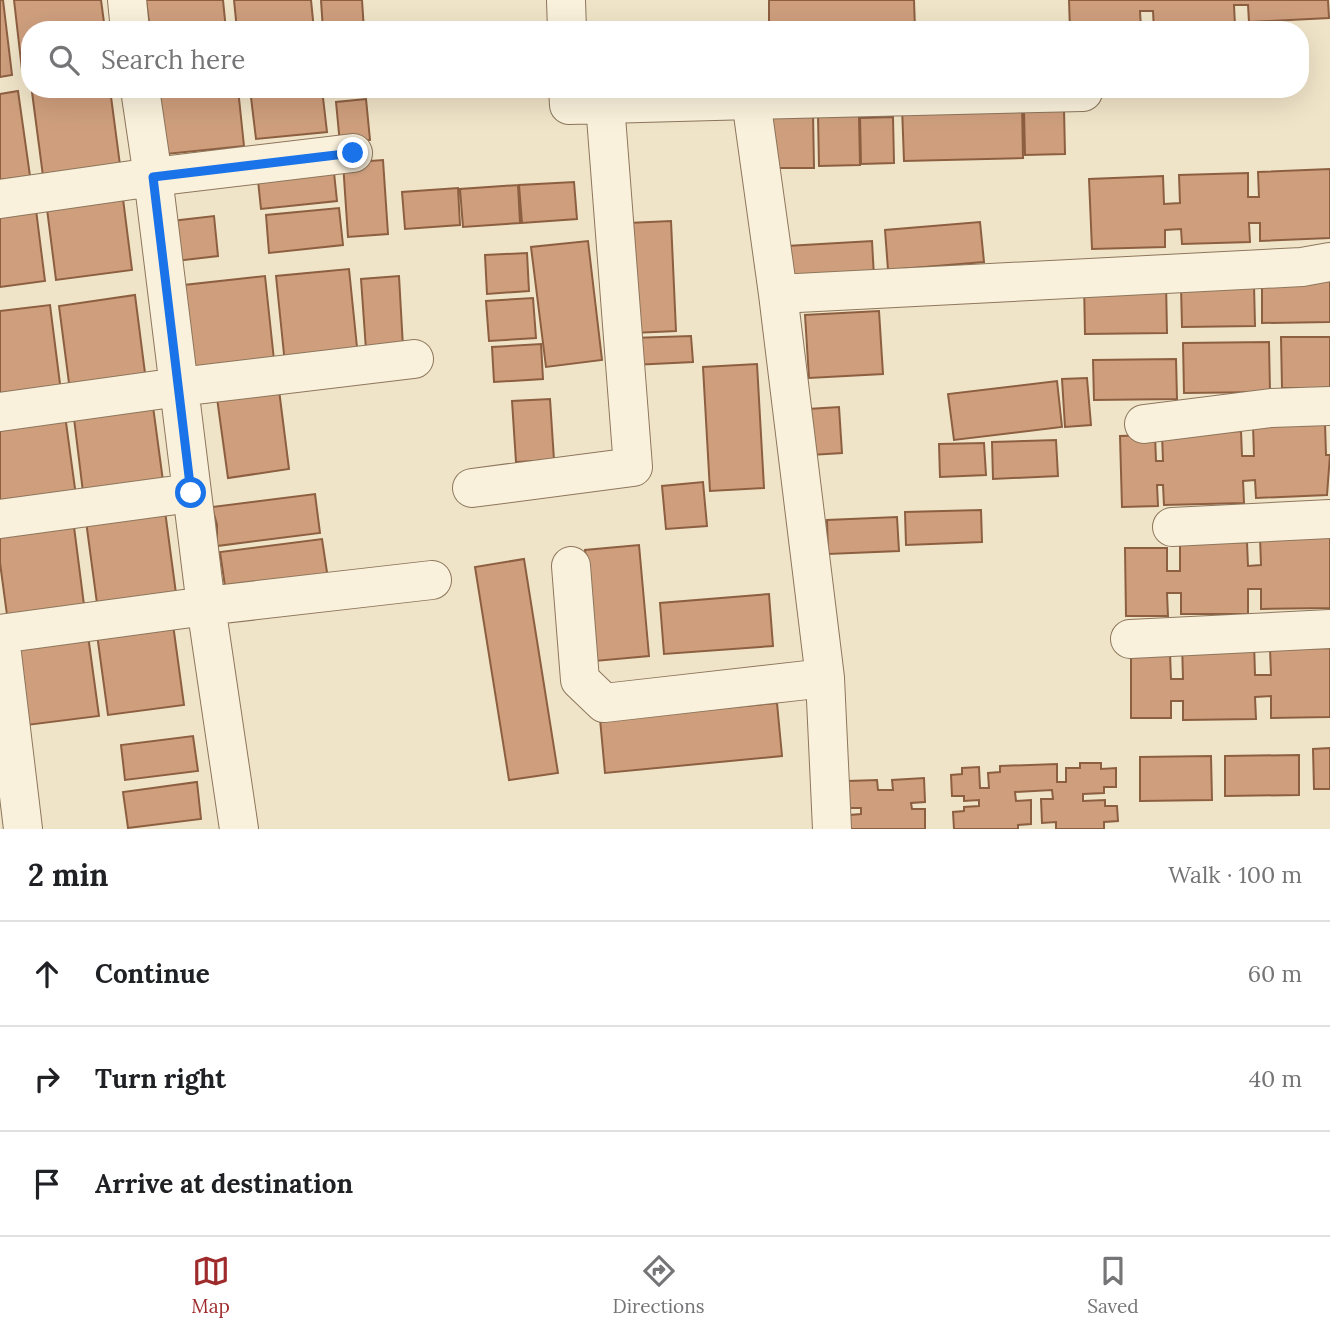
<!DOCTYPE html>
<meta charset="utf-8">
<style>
:root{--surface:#fff;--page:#f6f6f6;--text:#202124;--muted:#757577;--line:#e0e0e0;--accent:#9e2a2b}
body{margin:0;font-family:Lora,serif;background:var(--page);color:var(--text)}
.stop{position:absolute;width:21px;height:21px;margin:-16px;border:5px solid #1a73e8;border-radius:50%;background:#fff}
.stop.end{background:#1a73e8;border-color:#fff;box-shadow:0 2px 7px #0008}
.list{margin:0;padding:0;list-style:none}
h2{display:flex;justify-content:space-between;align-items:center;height:91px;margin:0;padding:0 28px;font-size:30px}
h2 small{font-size:23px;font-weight:400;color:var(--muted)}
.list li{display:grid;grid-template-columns:46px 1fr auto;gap:21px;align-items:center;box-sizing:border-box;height:105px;padding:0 28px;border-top:2px solid var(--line)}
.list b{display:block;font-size:26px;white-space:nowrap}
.list em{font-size:23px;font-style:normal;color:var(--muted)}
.icon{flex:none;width:38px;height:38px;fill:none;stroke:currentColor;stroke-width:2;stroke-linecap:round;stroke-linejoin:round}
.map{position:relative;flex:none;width:1330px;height:829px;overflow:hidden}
.search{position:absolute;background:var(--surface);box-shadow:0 7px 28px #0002;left:21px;right:21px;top:21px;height:77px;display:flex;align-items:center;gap:18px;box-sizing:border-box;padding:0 24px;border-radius:28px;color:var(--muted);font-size:26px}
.sheet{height:406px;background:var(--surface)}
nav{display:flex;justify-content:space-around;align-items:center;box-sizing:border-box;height:98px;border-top:2px solid var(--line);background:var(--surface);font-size:19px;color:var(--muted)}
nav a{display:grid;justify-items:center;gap:4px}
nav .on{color:var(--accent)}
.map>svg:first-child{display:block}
.building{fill:#cf9f7d;stroke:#8d5f41;stroke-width:2}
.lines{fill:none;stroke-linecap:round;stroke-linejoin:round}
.minor-casing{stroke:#8d765c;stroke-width:40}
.minor{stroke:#faf1dc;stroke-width:38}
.route{stroke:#1a73e8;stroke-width:9}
</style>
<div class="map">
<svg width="1330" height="829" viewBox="0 0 1330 829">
<rect width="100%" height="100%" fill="#f0e4c8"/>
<path class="building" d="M 0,0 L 3,0 L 12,75 L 0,77 Z
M 14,0 L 101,0 L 105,30 L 30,30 L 30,69 L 22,70 Z
M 146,0 L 223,0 L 226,30 L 150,30 Z
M 234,0 L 311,0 L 314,30 L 237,30 Z
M 321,0 L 362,0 L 364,30 L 323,30 Z
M 769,0 L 914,0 L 915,30 L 769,30 Z
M 1069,0 L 1328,0 L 1329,18 L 1249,22 L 1248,5 L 1234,5 L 1235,26 L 1154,30 L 1153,11 L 1140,11 L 1141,29 L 1070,30 Z
M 53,89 L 110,89 L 120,165 L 43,176 L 32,92 Z
M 159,89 L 238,89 L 244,146 L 166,154 Z
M 250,89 L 322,89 L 327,132 L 256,139 Z
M 18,91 L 30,176 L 0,180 L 0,94 Z
M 366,99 L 370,140 L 340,144 L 336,102 Z
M 1022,103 L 1023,158 L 904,161 L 902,107 Z
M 1064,109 L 1065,154 L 1025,155 L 1024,110 Z
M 772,114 L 813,114 L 814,168 L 772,168 Z
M 818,115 L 859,115 L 860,165 L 819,166 Z
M 893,117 L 894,163 L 861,164 L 860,118 Z
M 383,160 L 388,234 L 348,237 L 343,163 Z
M 333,163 L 337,201 L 261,209 L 257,171 Z
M 1330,169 L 1330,238 L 1260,241 L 1260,223 L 1249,223 L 1250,242 L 1182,244 L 1181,229 L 1165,230 L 1165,247 L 1092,249 L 1089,179 L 1163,176 L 1164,204 L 1180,203 L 1179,175 L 1248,173 L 1248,197 L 1259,197 L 1258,172 Z
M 574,182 L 577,219 L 522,223 L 519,185 Z
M 518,185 L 520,223 L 463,227 L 460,189 Z
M 458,188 L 460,225 L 405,229 L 402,192 Z
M 122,191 L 132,270 L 56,280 L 46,201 Z
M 35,202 L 45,281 L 0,287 L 0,206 Z
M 339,208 L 343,245 L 269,253 L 266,215 Z
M 214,216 L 218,256 L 176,261 L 172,221 Z
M 671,221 L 676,331 L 633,333 L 628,223 Z
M 980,222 L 984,262 L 888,270 L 885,230 Z
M 588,241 L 602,360 L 546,367 L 531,247 Z
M 872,241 L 874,277 L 789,282 L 787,246 Z
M 527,253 L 529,291 L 487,294 L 485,255 Z
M 349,269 L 358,357 L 285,364 L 276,276 Z
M 265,276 L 274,360 L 183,370 L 175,286 Z
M 399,276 L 403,347 L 366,350 L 361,279 Z
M 1262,277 L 1330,277 L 1330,322 L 1262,323 Z
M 1084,282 L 1166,282 L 1167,333 L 1085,334 Z
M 1254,285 L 1255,326 L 1182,327 L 1181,286 Z
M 135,295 L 146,381 L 70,391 L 59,306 Z
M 533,298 L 536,338 L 489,341 L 486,301 Z
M 50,305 L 61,392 L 0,400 L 0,311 Z
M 879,311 L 883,374 L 809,378 L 805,315 Z
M 691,336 L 693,362 L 633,365 L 632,338 Z
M 1281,337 L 1330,337 L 1330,388 L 1282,388 Z
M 1269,342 L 1270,392 L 1184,393 L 1183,343 Z
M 541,344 L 543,379 L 494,382 L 492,347 Z
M 1176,359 L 1177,399 L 1094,400 L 1093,360 Z
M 757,364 L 764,488 L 710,491 L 703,367 Z
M 1087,378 L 1091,425 L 1065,427 L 1062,379 Z
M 1057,381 L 1062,427 L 954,440 L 948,394 Z
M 279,390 L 289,469 L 228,478 L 217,398 Z
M 152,399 L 163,481 L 83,492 L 73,410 Z
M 550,399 L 554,460 L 516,462 L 512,401 Z
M 839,407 L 842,453 L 811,455 L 808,409 Z
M 65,415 L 76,496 L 0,506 L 0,423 Z
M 1325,423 L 1326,455 L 1330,455 L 1327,495 L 1256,498 L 1255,480 L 1243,481 L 1244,503 L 1164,505 L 1163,485 L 1157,485 L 1158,506 L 1122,507 L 1120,436 L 1155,435 L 1156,461 L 1163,461 L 1162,434 L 1241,431 L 1242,456 L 1254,456 L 1253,426 Z
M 1056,440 L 1058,476 L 993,479 L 992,442 Z
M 984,443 L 986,475 L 940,477 L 939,444 Z
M 703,482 L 707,526 L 666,529 L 662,486 Z
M 315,494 L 320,533 L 217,546 L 217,525 L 212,507 Z
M 981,510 L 982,542 L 906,545 L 905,512 Z
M 165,511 L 177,601 L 98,611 L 86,521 Z
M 897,517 L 899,551 L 828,554 L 827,520 Z
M 73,519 L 84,605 L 7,615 L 0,563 L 0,529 Z
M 1330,536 L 1330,608 L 1261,609 L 1261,589 L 1248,589 L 1248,614 L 1181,614 L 1181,593 L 1167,593 L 1168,616 L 1126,616 L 1125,548 L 1167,548 L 1167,571 L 1180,571 L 1180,543 L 1247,542 L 1248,566 L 1261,565 L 1260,537 Z
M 322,539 L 328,579 L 226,593 L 220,552 Z
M 639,545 L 649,656 L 595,661 L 585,550 Z
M 524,559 L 558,773 L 509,780 L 475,567 Z
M 769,594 L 773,646 L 664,654 L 660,603 Z
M 172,617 L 184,705 L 108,715 L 96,627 Z
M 87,628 L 99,716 L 19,726 L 7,639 Z
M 1254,642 L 1255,675 L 1271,675 L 1270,649 L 1330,648 L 1330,717 L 1271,718 L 1271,696 L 1255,697 L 1256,719 L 1183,720 L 1183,701 L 1171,701 L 1171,718 L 1131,718 L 1131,654 L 1170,653 L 1171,679 L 1183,679 L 1182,643 Z
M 777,703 L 782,756 L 605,773 L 600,719 Z
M 193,736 L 198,771 L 125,780 L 121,745 Z
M 1330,748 L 1330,789 L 1314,789 L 1313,749 Z
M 1299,755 L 1299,795 L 1225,796 L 1225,756 Z
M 1211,756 L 1212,800 L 1140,801 L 1140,757 Z
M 1080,763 L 1101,763 L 1101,769 L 1116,768 L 1116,787 L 1104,787 L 1104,793 L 1083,794 L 1083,801 L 1105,800 L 1105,806 L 1117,806 L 1118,821 L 1104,822 L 1104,829 L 1056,829 L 1056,822 L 1042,823 L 1041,799 L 1053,799 L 1052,790 L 1015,792 L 1016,801 L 1031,800 L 1031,824 L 1018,825 L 1018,829 L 954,829 L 953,812 L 964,811 L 964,807 L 979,806 L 979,800 L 964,801 L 964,796 L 952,796 L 951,775 L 962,774 L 962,768 L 979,767 L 980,788 L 989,788 L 988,773 L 1000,772 L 1000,766 L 1057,764 L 1057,782 L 1066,782 L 1066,768 L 1080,768 Z
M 924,778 L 925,802 L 911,803 L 912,809 L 925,809 L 925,829 L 850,829 L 850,815 L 861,814 L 861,808 L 849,808 L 848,781 L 877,780 L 878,790 L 893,790 L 892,780 Z
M 197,782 L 201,819 L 128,828 L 123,792 Z"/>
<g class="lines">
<defs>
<path id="minor" d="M 127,0 L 130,30
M 566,0 L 567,30
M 140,89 L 153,177 L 206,606 L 239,829
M 568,89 L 569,105 L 751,100
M 0,199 L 153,177 L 353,153
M 778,294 L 1302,267 L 1330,262
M 0,412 L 179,387 L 414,359
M 1144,424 L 1271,408 L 1330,406
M 472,488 L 633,467 L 605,104
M 0,519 L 191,493
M 1172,527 L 1330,519
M 571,566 L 580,680 L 604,703 L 825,678
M 0,634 L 206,606 L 432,580
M 0,637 L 23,829
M 1130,639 L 1330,629
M 832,829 L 825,678 L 778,294 L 751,100 L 1083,92"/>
</defs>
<use href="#minor" class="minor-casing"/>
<use href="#minor" class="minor"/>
</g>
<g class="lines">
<path class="route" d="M 191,493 L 153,177 L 353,153"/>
</g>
</svg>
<div class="stop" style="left:191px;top:493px"></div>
<div class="stop end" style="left:353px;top:153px"></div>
<div class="search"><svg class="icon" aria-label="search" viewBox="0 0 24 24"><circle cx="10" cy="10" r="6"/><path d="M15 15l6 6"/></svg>Search here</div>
</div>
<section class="sheet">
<h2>2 min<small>Walk · 100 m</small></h2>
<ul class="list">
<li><svg class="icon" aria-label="ahead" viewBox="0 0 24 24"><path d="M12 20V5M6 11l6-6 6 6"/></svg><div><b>Continue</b></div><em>60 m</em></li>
<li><svg class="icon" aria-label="right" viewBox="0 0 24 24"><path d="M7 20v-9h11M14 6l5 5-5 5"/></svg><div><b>Turn right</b></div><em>40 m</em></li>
<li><svg class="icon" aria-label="arrive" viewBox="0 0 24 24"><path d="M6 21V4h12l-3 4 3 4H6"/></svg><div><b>Arrive at destination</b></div></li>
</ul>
</section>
<nav>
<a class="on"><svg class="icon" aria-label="map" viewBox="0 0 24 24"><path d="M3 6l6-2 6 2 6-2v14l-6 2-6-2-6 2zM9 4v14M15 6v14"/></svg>Map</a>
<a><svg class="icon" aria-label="directions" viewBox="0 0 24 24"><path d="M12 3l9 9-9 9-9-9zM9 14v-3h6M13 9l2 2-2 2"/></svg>Directions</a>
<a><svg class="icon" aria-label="saved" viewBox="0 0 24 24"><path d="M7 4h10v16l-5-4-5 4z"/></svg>Saved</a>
</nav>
